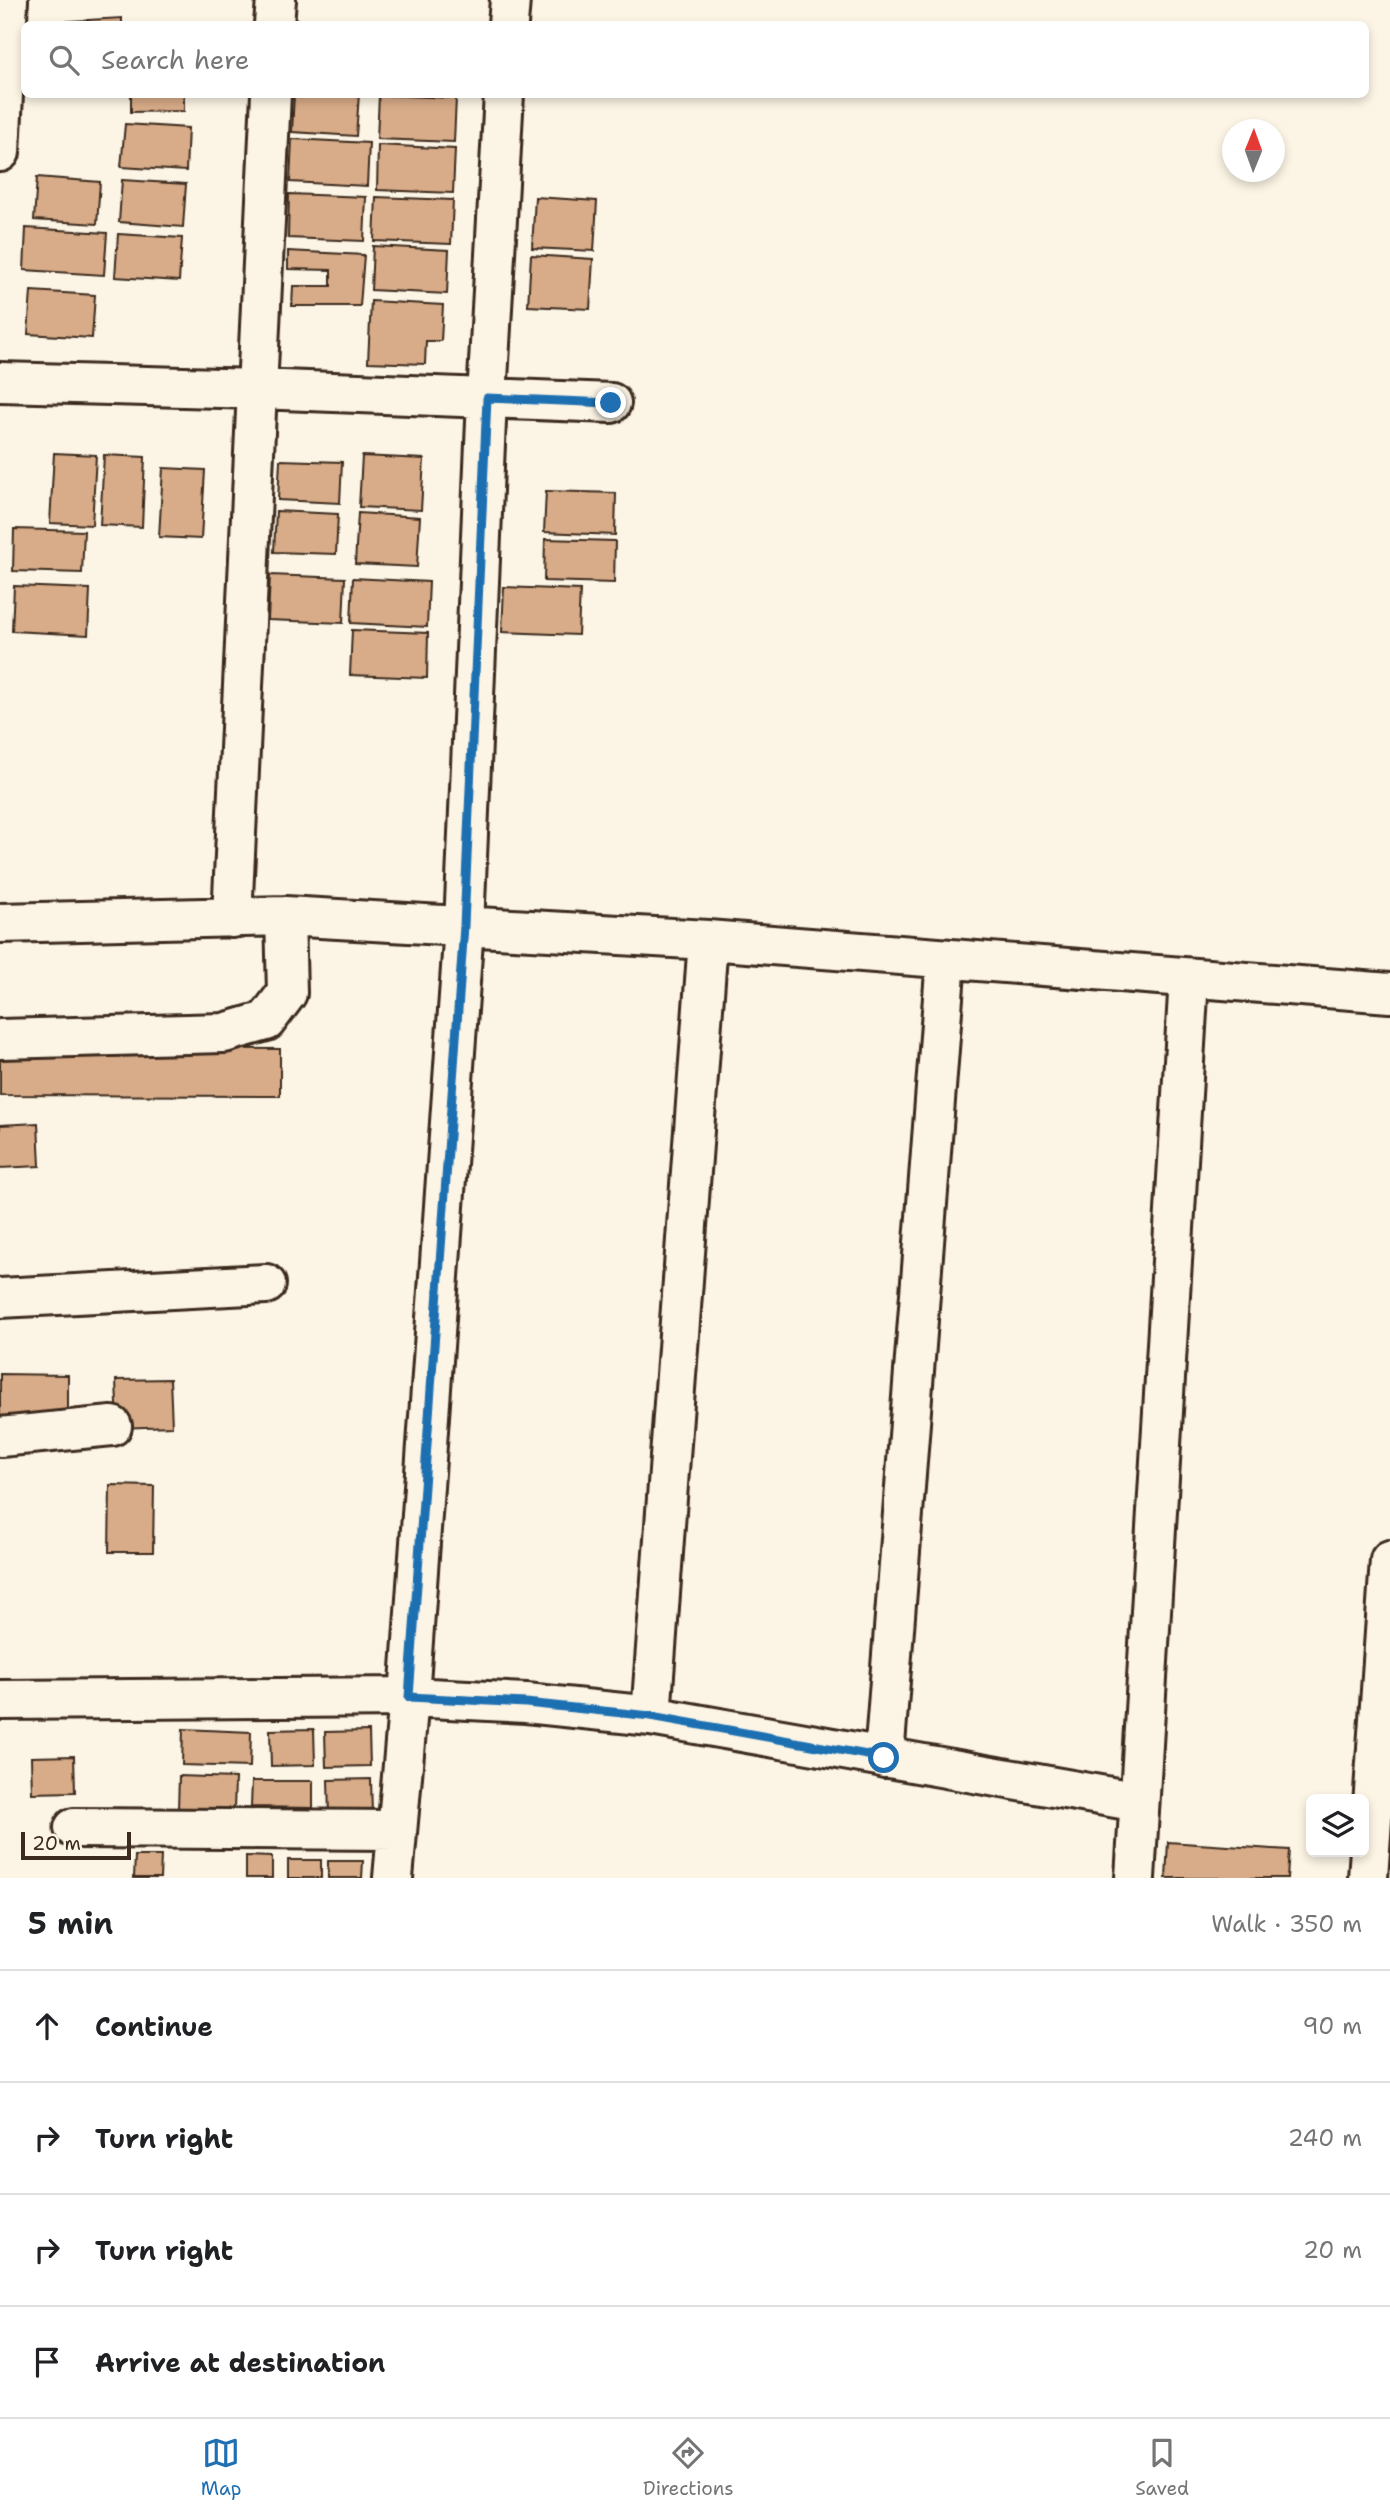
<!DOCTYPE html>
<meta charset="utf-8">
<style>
:root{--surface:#fff;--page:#f6f6f6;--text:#202124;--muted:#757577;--line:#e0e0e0;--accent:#1f6fb2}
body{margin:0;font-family:"Shantell Sans",sans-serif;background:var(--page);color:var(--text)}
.controls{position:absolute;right:21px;bottom:21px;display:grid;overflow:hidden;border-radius:10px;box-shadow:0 4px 10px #0003}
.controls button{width:63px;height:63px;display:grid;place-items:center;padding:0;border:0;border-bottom:2px solid var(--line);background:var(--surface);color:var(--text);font:35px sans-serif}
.compass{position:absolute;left:1222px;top:119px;width:63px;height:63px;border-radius:50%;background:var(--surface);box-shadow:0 4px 10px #0003;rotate:1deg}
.scale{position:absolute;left:21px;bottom:18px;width:110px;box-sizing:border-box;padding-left:7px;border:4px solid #3b2a1e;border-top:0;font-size:19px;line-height:24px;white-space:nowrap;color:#3b2a1e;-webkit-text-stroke:5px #fcf5e5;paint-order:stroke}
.stop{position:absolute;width:21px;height:21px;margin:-16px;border:5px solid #1f6fb2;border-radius:50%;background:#fff}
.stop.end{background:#1f6fb2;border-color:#fff;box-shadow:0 2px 7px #0008}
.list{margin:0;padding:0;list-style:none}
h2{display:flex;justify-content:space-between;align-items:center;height:91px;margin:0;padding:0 28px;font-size:30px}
h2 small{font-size:23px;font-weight:400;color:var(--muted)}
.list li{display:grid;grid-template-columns:46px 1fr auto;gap:21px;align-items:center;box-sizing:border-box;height:112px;padding:0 28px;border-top:2px solid var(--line)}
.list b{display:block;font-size:26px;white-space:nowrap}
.list em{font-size:23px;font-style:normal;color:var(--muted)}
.icon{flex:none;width:38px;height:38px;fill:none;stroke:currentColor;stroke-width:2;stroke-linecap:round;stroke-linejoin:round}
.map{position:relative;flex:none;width:1390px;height:1878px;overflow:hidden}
.search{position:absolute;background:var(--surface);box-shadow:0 4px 10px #0003;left:21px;right:21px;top:21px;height:77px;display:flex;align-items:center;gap:18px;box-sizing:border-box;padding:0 24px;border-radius:10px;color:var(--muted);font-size:26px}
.sheet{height:539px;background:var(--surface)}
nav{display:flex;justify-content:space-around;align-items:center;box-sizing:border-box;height:98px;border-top:2px solid var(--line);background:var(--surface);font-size:19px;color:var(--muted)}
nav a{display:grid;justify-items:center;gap:4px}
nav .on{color:var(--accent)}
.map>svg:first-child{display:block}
.building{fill:#d8ac89;stroke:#3b2a1e;stroke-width:2}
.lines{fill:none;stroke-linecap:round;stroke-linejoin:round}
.street-casing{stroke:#3b2a1e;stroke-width:44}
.street{stroke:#fcf5e5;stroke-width:38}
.route{stroke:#1f6fb2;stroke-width:9}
</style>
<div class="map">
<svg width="1390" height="1878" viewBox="0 0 1390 1878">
<rect width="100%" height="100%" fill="#fcf5e5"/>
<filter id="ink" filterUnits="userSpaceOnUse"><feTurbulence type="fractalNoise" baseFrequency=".0143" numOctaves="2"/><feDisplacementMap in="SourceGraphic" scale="14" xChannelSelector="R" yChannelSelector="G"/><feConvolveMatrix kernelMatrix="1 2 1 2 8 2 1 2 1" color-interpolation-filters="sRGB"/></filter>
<g filter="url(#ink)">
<path class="building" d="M 122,18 L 122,24 L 36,24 L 36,23 Z
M 131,94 L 184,94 L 184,111 L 131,112 Z
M 294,94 L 359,94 L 356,136 L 292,132 Z
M 379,95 L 456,98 L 454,142 L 377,139 Z
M 125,124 L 188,128 L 186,171 L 121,167 Z
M 292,139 L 369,143 L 367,186 L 290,182 Z
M 378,145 L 455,149 L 453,193 L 377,190 Z
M 37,177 L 100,182 L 97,224 L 34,220 Z
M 122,180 L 186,184 L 183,227 L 119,222 Z
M 289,194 L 366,197 L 364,241 L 288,238 Z
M 376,197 L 453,200 L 451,244 L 374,241 Z
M 535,197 L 597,201 L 594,251 L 532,248 Z
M 26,228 L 107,233 L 104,275 L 24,270 Z
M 118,234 L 182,238 L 179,281 L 115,277 Z
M 373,246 L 449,250 L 447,294 L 371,290 Z
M 288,251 L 364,255 L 360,306 L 292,306 L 293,286 L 331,286 L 331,270 L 288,269 Z
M 531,255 L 593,259 L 590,309 L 528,306 Z
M 31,291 L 95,295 L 92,338 L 28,334 Z
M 371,301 L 443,305 L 441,341 L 426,341 L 425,364 L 368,362 Z
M 54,453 L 96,455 L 92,525 L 50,523 Z
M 104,455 L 145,457 L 142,527 L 100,525 Z
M 362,456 L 424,459 L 421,510 L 359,507 Z
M 280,460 L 342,462 L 340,503 L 278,500 Z
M 163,468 L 205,470 L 201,539 L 159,537 Z
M 546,491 L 616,493 L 615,535 L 544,532 Z
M 276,511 L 338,514 L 336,554 L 274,552 Z
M 358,513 L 420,517 L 417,567 L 355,564 Z
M 14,529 L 84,531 L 82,573 L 13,571 Z
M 545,539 L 615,541 L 614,583 L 544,581 Z
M 270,575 L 345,578 L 343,623 L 268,620 Z
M 353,578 L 429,582 L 427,627 L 351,623 Z
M 14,586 L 90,589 L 88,635 L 12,631 Z
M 504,587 L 580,590 L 578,635 L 502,632 Z
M 352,630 L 428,633 L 427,678 L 350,675 Z
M 0,1047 L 280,1049 L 280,1096 L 0,1095 Z
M 38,1123 L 40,1166 L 0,1168 L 0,1125 Z
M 0,1374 L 68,1375 L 68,1425 L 0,1424 Z
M 170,1379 L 172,1426 L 118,1428 L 116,1380 Z
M 110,1485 L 154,1486 L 153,1552 L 109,1552 Z
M 183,1729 L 251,1732 L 250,1767 L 182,1765 Z
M 314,1729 L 315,1765 L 271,1766 L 270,1730 Z
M 369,1731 L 370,1766 L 326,1767 L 325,1732 Z
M 74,1756 L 75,1792 L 32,1793 L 31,1757 Z
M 179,1776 L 235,1778 L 234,1811 L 178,1809 Z
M 371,1779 L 372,1814 L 329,1816 L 328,1780 Z
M 252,1781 L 313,1781 L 313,1808 L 251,1807 Z
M 1168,1842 L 1289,1850 L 1287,1878 L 1166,1878 Z
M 135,1856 L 161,1856 L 160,1878 L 134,1878 Z
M 246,1856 L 272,1857 L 272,1878 L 246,1878 Z
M 288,1860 L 321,1860 L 321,1878 L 288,1878 Z
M 328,1861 L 363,1861 L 362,1878 L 328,1878 Z"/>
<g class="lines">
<defs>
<path id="street" d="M 274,24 L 276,0
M 508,24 L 510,0
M 0,152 L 8,0
M 0,382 L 257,389 L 611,403
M 232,918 L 271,94
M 0,923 L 285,916 L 708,940 L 1390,993
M 0,1039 L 224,1033 L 266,1021 L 287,993 L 285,916
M 0,1298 L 266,1284
M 0,1437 L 112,1426
M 0,1700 L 409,1697 L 526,1703 L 651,1716 L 1139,1802
M 651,1716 L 708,940
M 884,1758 L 946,959
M 74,1828 L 396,1830
M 393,1878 L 409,1697 L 464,926 L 487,398 L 504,94
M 1135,1878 L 1189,978
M 1368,1878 L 1390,1560"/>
</defs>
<use href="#street" class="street-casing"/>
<use href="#street" class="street"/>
</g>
</g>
<g class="lines" filter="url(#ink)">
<path class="route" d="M 611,403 L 487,398 L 464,926 L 409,1697 L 526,1703 L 651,1716 L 884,1758"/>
</g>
</svg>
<div class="controls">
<button><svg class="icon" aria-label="layers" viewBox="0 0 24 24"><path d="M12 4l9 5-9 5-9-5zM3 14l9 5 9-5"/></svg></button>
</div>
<svg class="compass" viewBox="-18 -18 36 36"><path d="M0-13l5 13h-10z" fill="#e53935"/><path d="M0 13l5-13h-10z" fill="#757577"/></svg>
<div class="scale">20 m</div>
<div class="stop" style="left:884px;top:1758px"></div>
<div class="stop end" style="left:611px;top:403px"></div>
<div class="search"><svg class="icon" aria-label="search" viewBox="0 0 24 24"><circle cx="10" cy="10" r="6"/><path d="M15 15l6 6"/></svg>Search here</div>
</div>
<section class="sheet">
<h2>5 min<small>Walk · 350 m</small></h2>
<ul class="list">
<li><svg class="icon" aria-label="ahead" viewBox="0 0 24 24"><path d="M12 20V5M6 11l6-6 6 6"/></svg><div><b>Continue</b></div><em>90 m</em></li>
<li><svg class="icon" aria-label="right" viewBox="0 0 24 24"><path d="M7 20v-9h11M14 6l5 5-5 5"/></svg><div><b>Turn right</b></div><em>240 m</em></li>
<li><svg class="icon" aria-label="right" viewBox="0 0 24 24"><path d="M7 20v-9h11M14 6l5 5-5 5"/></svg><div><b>Turn right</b></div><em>20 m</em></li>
<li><svg class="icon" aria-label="arrive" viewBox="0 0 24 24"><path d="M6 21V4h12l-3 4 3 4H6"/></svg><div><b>Arrive at destination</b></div></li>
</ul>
</section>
<nav>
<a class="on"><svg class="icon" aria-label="map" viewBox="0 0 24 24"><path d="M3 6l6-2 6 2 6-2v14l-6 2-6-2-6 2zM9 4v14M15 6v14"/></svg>Map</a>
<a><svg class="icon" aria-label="directions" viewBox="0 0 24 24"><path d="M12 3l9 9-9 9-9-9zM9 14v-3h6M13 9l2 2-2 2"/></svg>Directions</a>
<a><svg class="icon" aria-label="saved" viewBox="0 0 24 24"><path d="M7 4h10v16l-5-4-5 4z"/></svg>Saved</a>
</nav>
